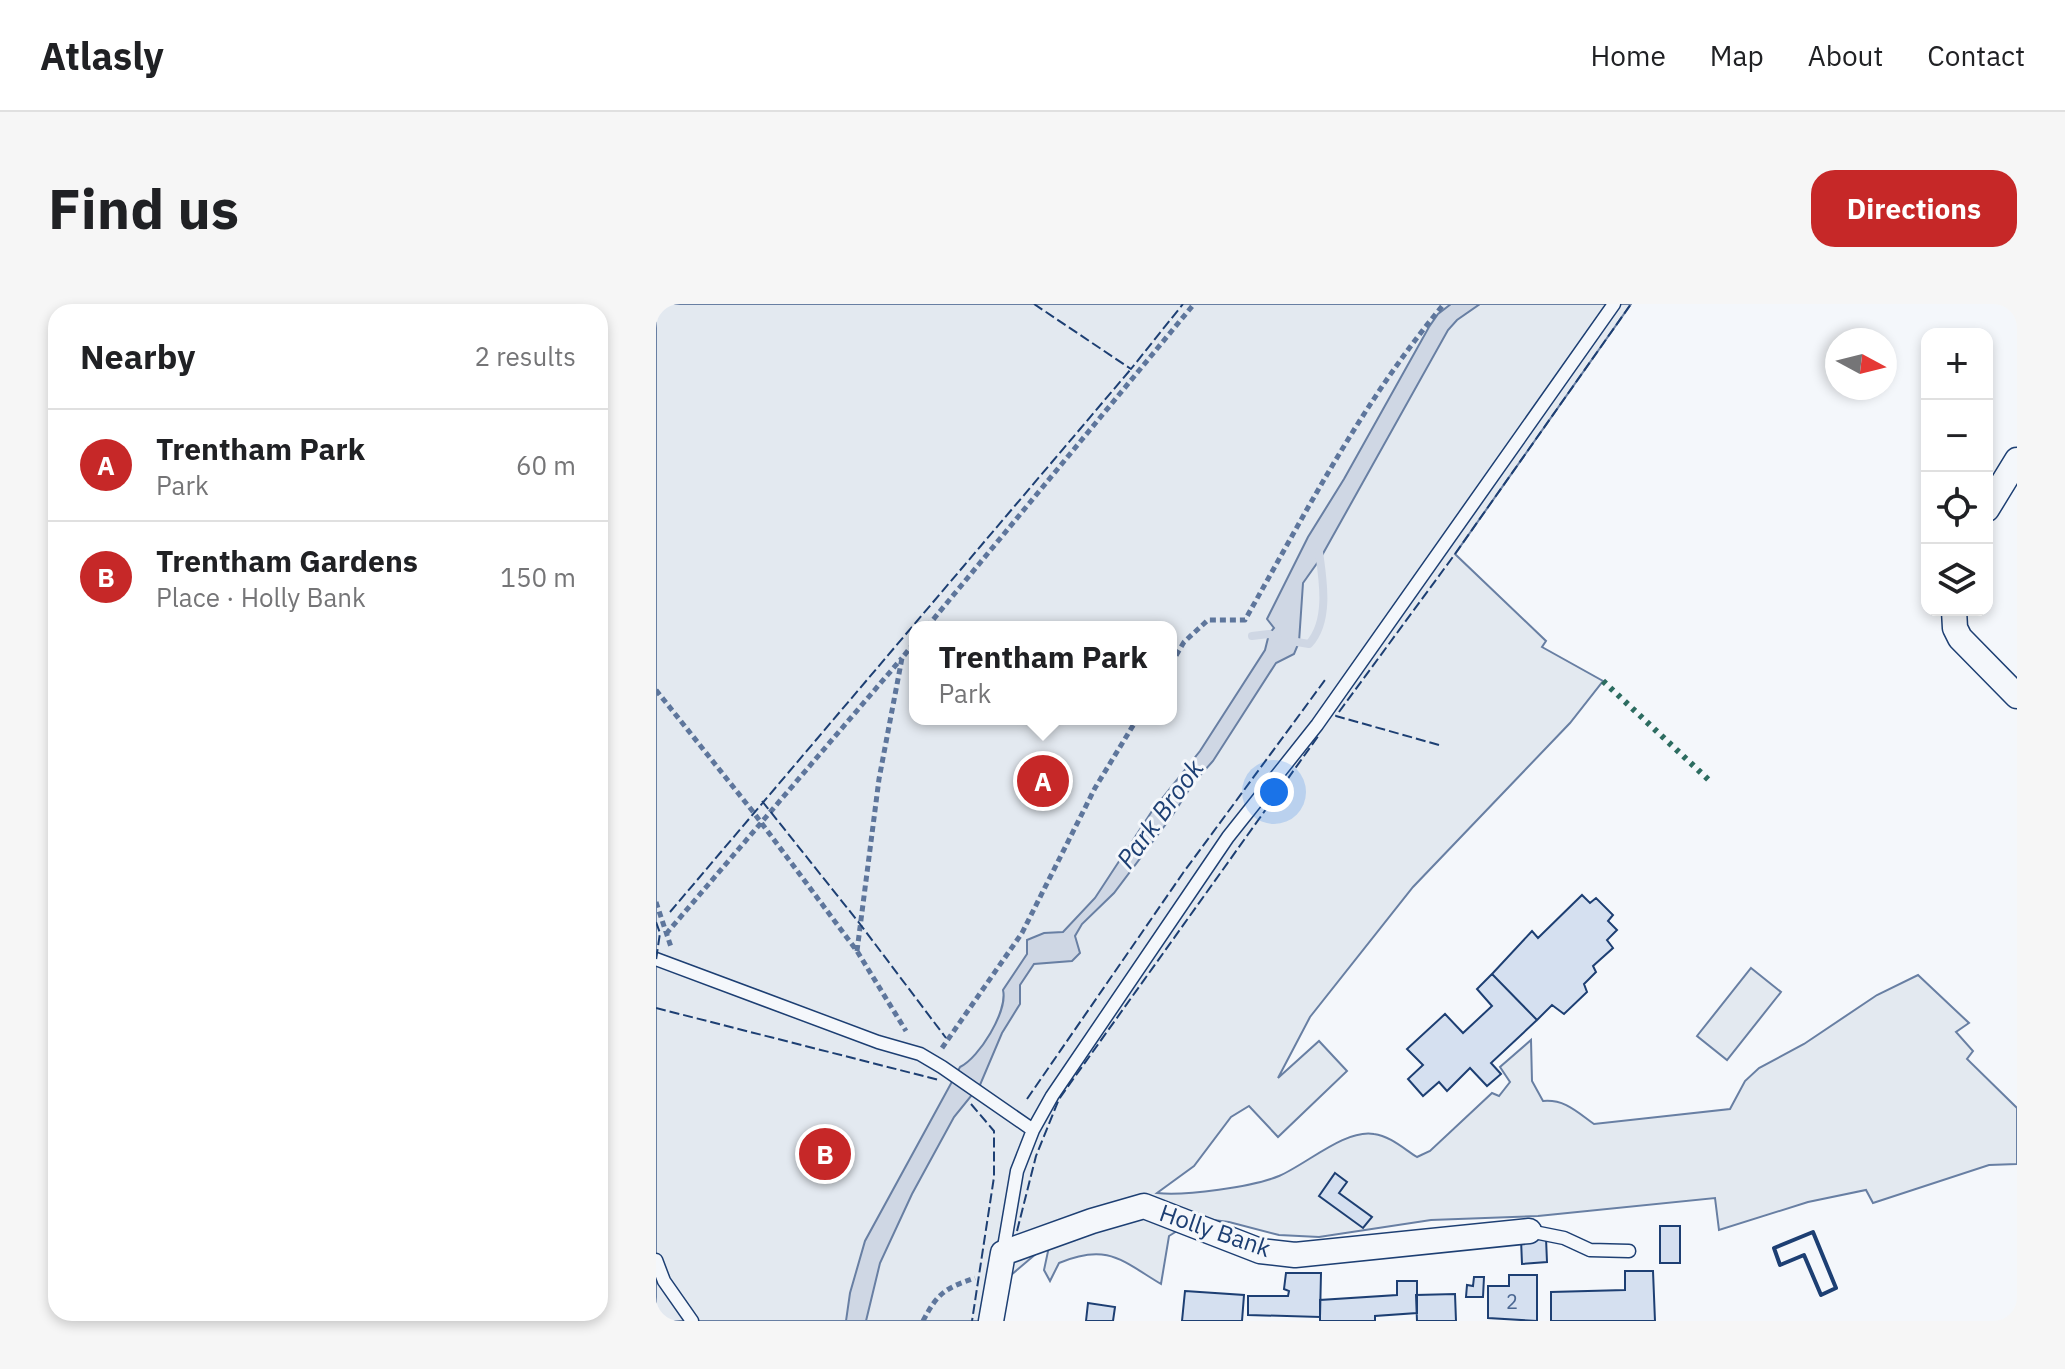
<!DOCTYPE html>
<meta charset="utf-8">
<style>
:root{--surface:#fff;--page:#f6f6f6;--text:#202124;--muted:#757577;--line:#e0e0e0;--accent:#c62828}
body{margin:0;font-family:"IBM Plex Sans",sans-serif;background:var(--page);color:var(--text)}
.controls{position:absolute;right:24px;top:24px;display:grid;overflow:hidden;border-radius:16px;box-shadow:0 4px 12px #0003}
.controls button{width:72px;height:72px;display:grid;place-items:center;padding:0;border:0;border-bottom:2px solid var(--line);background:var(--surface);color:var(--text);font:40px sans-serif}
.compass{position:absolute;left:1169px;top:24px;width:72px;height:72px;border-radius:50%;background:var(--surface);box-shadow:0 4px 12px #0003;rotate:97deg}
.you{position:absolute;left:618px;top:488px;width:28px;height:28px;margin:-20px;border:6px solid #fff;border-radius:50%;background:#1a73e8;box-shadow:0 0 0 12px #1a73e833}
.badge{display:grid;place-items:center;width:52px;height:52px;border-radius:50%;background:var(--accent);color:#fff;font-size:26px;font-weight:700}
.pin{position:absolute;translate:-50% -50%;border:4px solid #fff;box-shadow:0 2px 8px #0006}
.popup{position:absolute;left:253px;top:317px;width:268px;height:104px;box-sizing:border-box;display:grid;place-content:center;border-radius:16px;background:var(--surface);filter:drop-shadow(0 2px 6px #0005);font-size:26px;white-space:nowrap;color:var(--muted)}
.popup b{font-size:30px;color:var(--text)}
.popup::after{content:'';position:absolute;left:50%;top:100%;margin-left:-16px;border:16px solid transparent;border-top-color:var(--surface)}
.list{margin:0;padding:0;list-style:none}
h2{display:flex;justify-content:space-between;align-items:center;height:104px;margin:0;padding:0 32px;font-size:34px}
h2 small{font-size:26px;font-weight:400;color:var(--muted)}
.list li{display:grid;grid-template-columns:52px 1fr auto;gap:24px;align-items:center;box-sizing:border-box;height:112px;padding:0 32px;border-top:2px solid var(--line)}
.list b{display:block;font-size:30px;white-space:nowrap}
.list p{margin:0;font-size:26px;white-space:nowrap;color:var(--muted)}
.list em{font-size:26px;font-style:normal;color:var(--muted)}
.icon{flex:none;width:44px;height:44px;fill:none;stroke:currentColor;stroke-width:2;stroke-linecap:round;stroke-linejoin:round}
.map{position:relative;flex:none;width:1361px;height:1017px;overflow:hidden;border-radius:24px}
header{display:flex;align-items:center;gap:48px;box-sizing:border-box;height:112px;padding:0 40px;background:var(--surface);border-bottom:2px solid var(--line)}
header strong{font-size:38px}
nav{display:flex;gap:44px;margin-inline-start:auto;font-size:28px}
.intro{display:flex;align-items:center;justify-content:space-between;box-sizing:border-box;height:192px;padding:0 48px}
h1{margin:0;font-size:56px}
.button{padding:20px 36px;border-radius:24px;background:var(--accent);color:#fff;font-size:28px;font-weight:700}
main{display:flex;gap:48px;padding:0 48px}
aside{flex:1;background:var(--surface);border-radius:24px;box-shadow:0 4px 12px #0003}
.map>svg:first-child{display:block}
.green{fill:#e3e9f0;stroke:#687fa3;stroke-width:2;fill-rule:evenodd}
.water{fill:#cfd7e4;stroke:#687fa3;stroke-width:2}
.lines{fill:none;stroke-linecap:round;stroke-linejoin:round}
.stream{stroke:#cfd7e4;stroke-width:8}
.building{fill:#d5e0f0;stroke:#1d3f73;stroke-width:2}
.service-casing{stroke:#1d3f73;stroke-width:15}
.minor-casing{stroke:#1d3f73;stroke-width:27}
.path{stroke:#5e769c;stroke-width:5;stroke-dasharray:6 4;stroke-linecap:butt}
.service{stroke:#f4f7fb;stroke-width:12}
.minor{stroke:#f4f7fb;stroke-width:24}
.hedge{stroke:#2c6c60;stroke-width:6;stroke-dasharray:4 6;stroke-linecap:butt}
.fence{stroke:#1d3f73;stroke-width:2;stroke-dasharray:10 4;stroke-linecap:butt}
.wall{stroke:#1d3f73;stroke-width:4}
.labels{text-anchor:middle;stroke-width:6;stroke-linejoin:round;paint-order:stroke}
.number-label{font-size:20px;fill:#4b6792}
.street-label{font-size:24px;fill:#1d3f73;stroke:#f4f7fb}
.water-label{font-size:26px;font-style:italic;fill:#1d3f73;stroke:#f4f7fb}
</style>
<header>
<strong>Atlasly</strong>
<nav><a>Home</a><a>Map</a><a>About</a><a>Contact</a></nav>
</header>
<div class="intro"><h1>Find us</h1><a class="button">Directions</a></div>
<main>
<aside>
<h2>Nearby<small>2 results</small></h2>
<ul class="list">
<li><span class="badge">A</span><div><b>Trentham Park</b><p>Park</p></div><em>60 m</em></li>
<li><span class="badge">B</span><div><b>Trentham Gardens</b><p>Place · Holly Bank</p></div><em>150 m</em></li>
</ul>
</aside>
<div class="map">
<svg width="1361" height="1017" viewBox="0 0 1361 1017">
<rect width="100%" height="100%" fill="#f4f7fb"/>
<path class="green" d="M 0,0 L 975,0 L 799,250 L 890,337 L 886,343 L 947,377 L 914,419 L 757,583 L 654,713 L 622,774 L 663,737 L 691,767 L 622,833 L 593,802 L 575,813 L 538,862 L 501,889 C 529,892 597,883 623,872 C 651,860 689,825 718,830 C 734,832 748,845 761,853 L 774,847 L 836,789 L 843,792 L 854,778 L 844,763 L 875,736 L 876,777 L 887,797 C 909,795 921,808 938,820 L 1074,805 L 1089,777 L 1103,764 L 1148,740 L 1221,691 L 1262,671 L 1313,719 L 1300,728 L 1317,747 L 1311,755 L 1361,804 L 1361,860 L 1333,861 L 1217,899 L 1210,886 L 1152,898 L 1063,926 L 1059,894 L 882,912 L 775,916 L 663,933 L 623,931 L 573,918 L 542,914 L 513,932 L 505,980 C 465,956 451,939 403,959 L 394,977 L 388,966 L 394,938 L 342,982 L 329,1017 L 0,1017 ZM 259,323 L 515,323 L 515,415 L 259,415 Z
M 1095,664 L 1125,688 L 1071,756 L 1041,732 Z"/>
<path class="water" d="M 795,0 L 824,0 L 801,16 L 792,26 L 664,255 L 647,279 L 643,338 L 638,350 L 620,359 L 557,457 L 538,478 L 516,512 L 458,589 L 426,620 L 419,632 L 424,649 L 416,657 L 378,660 L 364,681 L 364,700 L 346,729 L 324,781 L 298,813 L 256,890 L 224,959 L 210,1017 L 190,1017 L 194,989 L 209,937 L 304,763 C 323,754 352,707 347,686 L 371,650 L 371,636 L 388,629 L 407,628 L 439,594 L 496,507 L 544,447 L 609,346 L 613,330 L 618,324 L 611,315 L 652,233 L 688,175 L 773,23 L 782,10 Z"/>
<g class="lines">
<path class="stream" d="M 596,332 L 613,330 L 622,334
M 635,337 L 653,340 C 674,317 667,276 663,248"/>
</g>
<path class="building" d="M 926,591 L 934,599 L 940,594 L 957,611 L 952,617 L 961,626 L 951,636 L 957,644 L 937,662 L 940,668 L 928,680 L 931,688 L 908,710 L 896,701 L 881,716 L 836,670 L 876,627 L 882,634 Z
M 836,670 L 881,716 L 835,759 L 845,770 L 831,782 L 814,764 L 791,787 L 783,778 L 767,792 L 752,775 L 767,761 L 751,745 L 789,710 L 807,729 L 836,702 L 821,685 Z
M 679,869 L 691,878 L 683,889 L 716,913 L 707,924 L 663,892 Z
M 1004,922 L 1024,922 L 1024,959 L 1004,959 Z
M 890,934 L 891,958 L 866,960 L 865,935 Z
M 969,967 L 997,967 L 999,1017 L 895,1017 L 895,988 L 969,986 Z
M 630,969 L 665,969 L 664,1013 L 592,1011 L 592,992 L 632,992 L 633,987 L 628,985 Z
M 853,971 L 881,971 L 881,1017 L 832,1014 L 832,982 L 853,982 Z
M 818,973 L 828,973 L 827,993 L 810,993 L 811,981 L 817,982 Z
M 741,977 L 761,977 L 761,1009 L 719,1012 L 719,1017 L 664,1017 L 664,996 L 741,991 Z
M 529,987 L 588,991 L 586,1017 L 526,1017 Z
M 799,990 L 800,1017 L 761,1017 L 760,991 Z
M 432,999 L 459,1003 L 457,1017 L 430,1017 Z"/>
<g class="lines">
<defs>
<path id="service" d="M 0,655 L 222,738 L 264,750 L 286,763 L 377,826
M 873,927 L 908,934 L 934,946 L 973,947
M 347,949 L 361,867 L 377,826 L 396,792 L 572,533 L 661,421 L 958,0
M 0,956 L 8,977 L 36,1017"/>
<path id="minor" d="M 1331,205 L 1361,156
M 1298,306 L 1299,324 L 1304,334 L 1361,392
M 335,1017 L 347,949 L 436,917 L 488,902 L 604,947 L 639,951 L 873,927"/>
</defs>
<use href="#service" class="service-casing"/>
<use href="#minor" class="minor-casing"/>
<path class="path" d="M 271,323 L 538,0
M 515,360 L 528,338 L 552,316 L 589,316 C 650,208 708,95 788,0
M 0,386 L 98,509 L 201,647 L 250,727
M 0,598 L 15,643
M 10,630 L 246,354
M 201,647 L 223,475 L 246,354 L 259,338
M 286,744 L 366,629 L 439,484 L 481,415
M 267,1017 C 282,988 290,984 319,974"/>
<use href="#service" class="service"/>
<use href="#minor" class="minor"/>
<path class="hedge" d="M 947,377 L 1056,479"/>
<path class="fence" d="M 378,0 L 475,65 L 527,0
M 783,441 L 680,412 L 799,250 L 975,0
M 106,497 L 204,620 L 290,734
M 14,608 L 475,65
M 0,618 L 4,629 L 0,656
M 0,704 L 283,776
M 371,795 L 527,569 L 669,376
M 315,800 L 338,827 L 338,873 L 316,1017
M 361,927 L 380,852 L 403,795 L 663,431"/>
<path class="wall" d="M 1157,928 L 1180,984 L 1165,991 L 1148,951 L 1124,961 L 1118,944 Z"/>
</g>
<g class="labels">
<g class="number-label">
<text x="856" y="1005">2</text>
</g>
<g class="street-label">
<text transform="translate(559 927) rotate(19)" y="8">Holly Bank</text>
</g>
<g class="water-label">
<text transform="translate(504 510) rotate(-54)" y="9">Park Brook</text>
</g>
</g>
</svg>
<div class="controls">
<button>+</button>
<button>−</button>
<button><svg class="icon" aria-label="locate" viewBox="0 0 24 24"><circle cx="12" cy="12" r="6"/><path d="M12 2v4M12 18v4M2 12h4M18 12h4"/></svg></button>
<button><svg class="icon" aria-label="layers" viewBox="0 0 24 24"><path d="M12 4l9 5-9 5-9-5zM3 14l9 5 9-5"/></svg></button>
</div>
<svg class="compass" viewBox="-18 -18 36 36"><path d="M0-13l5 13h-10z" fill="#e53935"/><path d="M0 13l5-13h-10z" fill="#757577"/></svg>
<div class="you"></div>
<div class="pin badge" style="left:387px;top:477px">A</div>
<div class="popup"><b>Trentham Park</b>Park</div>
<div class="pin badge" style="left:169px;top:850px">B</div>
</div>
</main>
